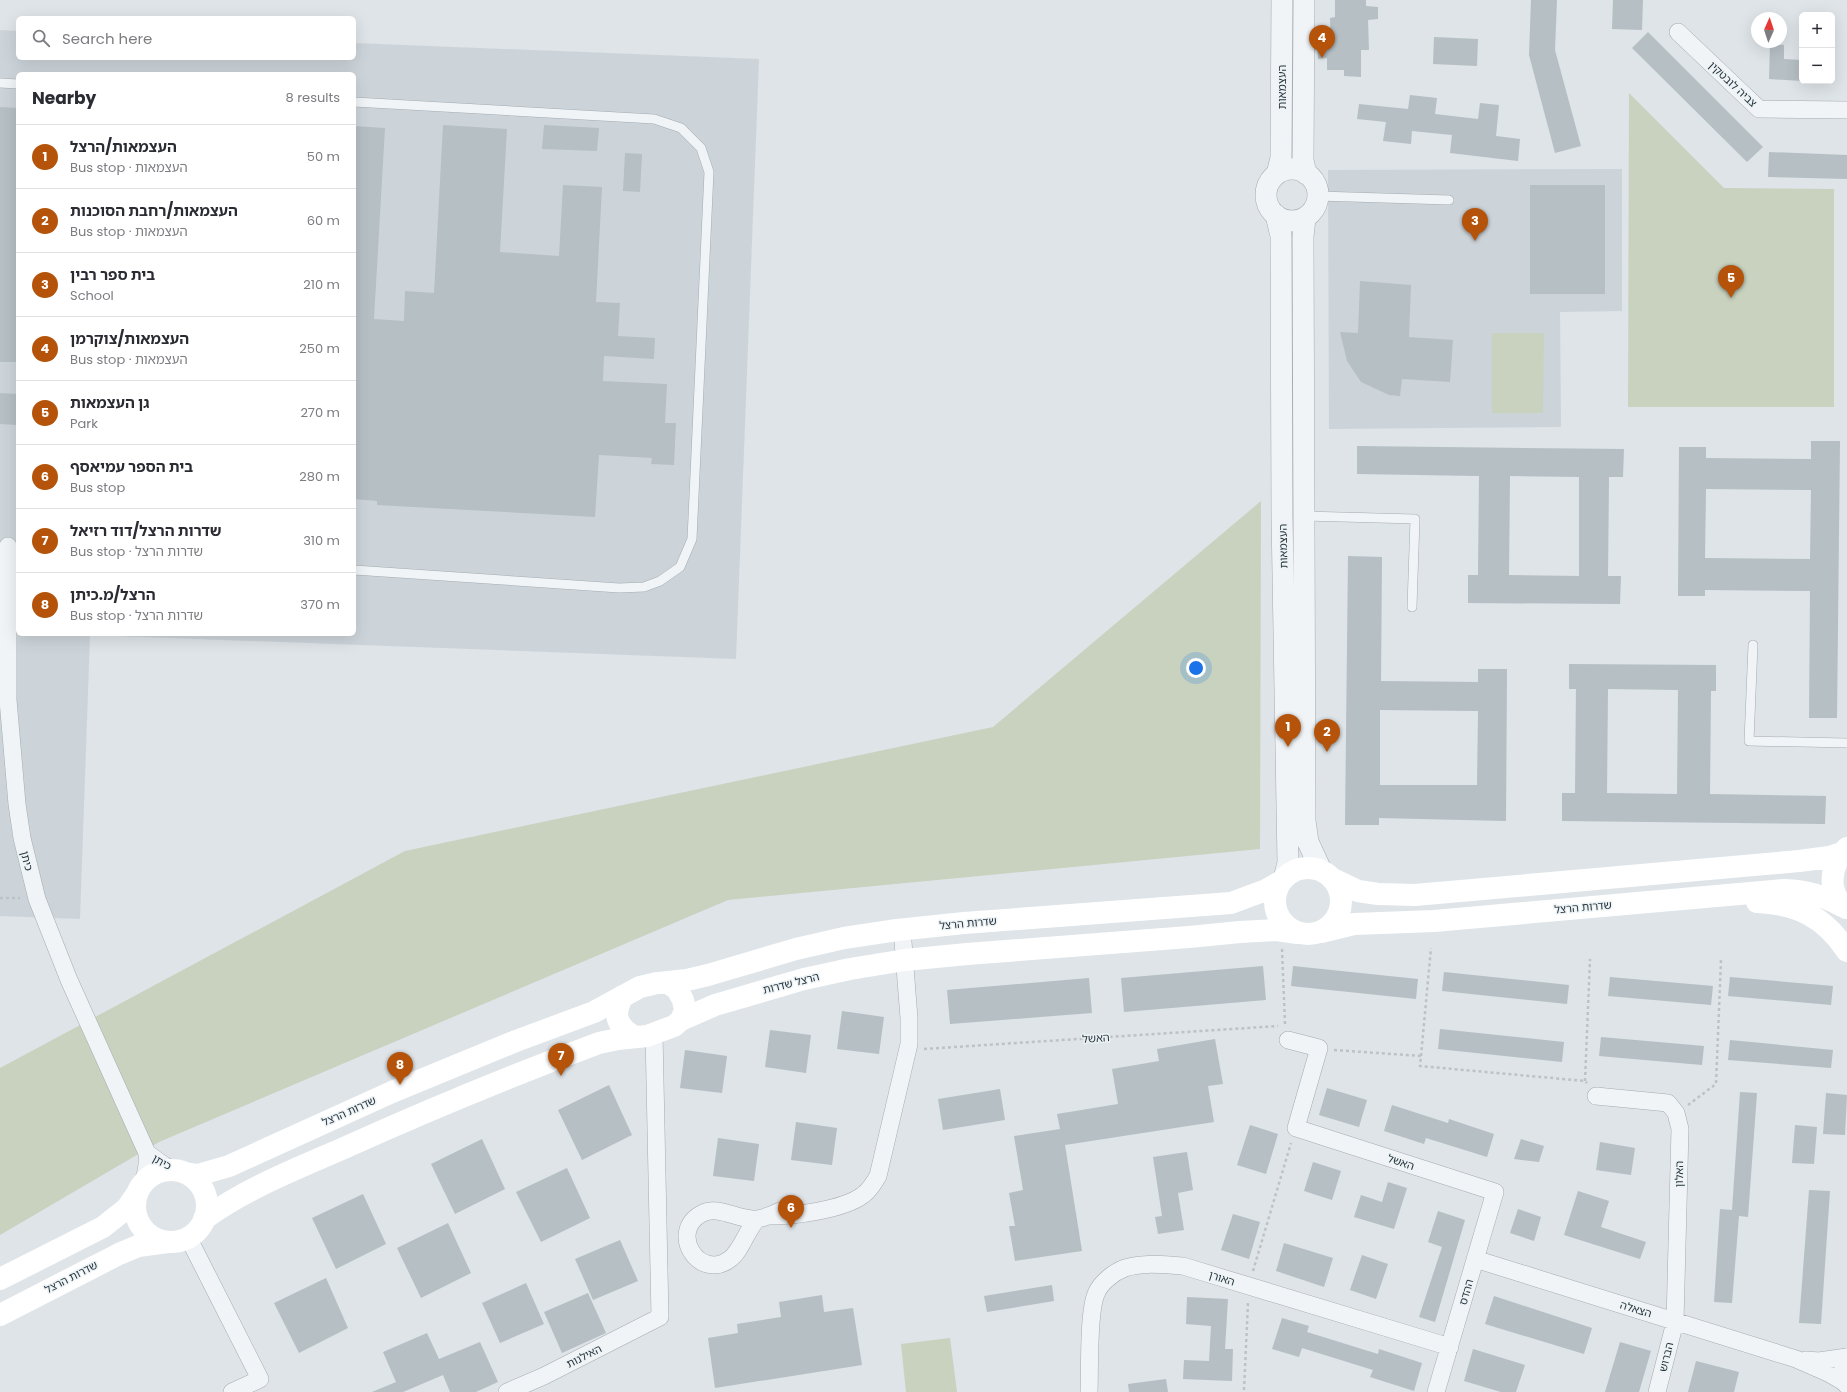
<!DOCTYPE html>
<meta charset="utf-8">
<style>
:root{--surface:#fff;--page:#f7f7f7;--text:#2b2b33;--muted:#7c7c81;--line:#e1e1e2;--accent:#b45309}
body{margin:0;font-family:Poppins,"Noto Sans Hebrew",sans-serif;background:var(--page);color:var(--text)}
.controls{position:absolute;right:12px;top:12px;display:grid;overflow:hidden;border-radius:6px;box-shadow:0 4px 16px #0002}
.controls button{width:36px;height:36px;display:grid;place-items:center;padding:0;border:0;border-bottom:1px solid var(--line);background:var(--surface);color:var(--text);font:20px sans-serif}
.compass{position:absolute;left:1751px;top:12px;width:36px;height:36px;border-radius:50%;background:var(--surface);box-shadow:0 4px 16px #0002;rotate:3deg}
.you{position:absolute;left:1196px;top:668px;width:14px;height:14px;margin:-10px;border:3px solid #fff;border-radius:50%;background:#1a73e8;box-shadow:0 0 0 6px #1a73e833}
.badge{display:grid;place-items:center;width:26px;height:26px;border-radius:50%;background:var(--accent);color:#fff;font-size:13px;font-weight:700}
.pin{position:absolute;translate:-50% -33px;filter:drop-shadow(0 1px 2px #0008)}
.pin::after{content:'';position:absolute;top:21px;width:14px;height:12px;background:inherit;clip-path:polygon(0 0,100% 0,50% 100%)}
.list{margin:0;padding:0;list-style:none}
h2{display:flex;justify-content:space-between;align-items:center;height:52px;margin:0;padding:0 16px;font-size:17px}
h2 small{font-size:13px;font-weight:400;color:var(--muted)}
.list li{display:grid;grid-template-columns:26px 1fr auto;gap:12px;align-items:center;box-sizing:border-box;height:64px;padding:0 16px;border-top:1px solid var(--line)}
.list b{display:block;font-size:15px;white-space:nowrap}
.list p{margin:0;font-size:13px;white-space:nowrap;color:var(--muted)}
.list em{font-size:13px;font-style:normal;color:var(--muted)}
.icon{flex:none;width:22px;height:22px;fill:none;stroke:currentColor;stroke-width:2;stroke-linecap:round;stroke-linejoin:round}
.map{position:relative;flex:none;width:1847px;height:1392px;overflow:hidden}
.search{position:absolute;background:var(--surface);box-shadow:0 4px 16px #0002;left:16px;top:16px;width:340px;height:44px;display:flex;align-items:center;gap:10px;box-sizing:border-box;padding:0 14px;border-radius:6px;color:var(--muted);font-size:15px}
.panel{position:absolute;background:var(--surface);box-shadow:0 4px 16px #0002;left:16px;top:72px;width:340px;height:564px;border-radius:6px}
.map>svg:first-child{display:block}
.built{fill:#ccd4da;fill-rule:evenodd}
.green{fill:#c8d2bf}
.building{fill:#b5bfc4;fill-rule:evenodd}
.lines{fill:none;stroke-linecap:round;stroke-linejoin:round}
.service-casing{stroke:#a3acb2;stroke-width:10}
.minor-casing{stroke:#a3acb2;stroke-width:18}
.tertiary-casing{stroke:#a3acb2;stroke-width:22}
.path{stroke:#bcc2c6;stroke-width:2.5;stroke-dasharray:3 3;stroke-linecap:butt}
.service{stroke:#f1f4f6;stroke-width:9}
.minor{stroke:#f1f4f6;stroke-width:17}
.tertiary{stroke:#f1f4f6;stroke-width:21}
.secondary{stroke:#fff;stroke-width:22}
.labels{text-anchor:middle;stroke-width:3;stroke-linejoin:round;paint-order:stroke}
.street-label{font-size:11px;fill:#27353f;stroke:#edf3f5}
</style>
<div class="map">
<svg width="1847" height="1392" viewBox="0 0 1847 1392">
<rect width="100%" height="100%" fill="#dee4e8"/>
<path class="built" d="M 0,30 L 18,31 L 18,58 L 354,58 L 354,43 L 759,59 L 736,659 L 90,635 L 80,919 L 0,916 ZM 18,74 L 354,74 L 354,634 L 18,634 Z
M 1622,169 L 1622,311 L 1560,312 L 1561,427 L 1329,429 L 1328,170 Z"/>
<path class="green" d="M 1629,93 L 1724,188 L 1834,189 L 1834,407 L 1628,407 Z
M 1492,333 L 1544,333 L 1543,413 L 1492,413 Z
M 1261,501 L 1260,849 L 728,900 L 159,1142 L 0,1235 L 0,1068 L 405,851 L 993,727 Z
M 950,1338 L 957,1392 L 906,1392 L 901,1344 Z"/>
<path class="building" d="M 1335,0 L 1366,0 L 1366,6 L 1378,7 L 1378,19 L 1368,20 L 1369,50 L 1361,50 L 1361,77 L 1344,76 L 1344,70 L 1327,70 L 1327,58 L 1318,59 L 1317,44 L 1331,44 L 1330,18 L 1335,17 Z
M 1531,0 L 1557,0 L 1555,50 L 1581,146 L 1555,153 L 1529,55 Z
M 1613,0 L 1643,0 L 1642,30 L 1612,29 Z
M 1648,32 L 1763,147 L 1747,162 L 1632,48 Z
M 1434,37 L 1478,39 L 1477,66 L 1433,64 Z
M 1770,44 L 1784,45 L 1784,59 L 1802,60 L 1802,81 L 1769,79 Z
M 1410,95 L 1437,98 L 1435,114 L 1478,119 L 1480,103 L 1499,105 L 1496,136 L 1520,139 L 1518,161 L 1450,153 L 1452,135 L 1412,131 L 1411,144 L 1383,141 L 1386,122 L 1357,119 L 1359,104 L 1408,109 Z
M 0,107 L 18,108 L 18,362 L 0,362 Z
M 443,125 L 507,129 L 500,252 L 559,256 L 563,185 L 602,187 L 596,302 L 620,303 L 618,336 L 655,338 L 654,359 L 604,356 L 603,381 L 667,384 L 665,423 L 676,423 L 674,465 L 651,464 L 652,458 L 599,455 L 595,517 L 377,505 L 377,501 L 354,499 L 354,126 L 385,128 L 374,319 L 404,321 L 405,291 L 434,293 Z
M 544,125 L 599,128 L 597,151 L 542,149 Z
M 1769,152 L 1847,155 L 1847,179 L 1768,177 Z
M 625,153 L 642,154 L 640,192 L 623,191 Z
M 1530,185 L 1605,185 L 1605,294 L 1530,294 Z
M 1360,281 L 1411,285 L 1409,337 L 1453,340 L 1450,382 L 1402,379 L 1400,396 L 1389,395 L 1361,382 L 1347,361 L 1340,332 L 1358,333 Z
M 0,393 L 18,394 L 18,425 L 0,424 Z
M 1811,441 L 1840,441 L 1837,718 L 1809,718 L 1810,591 L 1705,590 L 1705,596 L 1678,596 L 1679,447 L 1706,447 L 1706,458 L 1811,459 ZM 1706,489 L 1811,490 L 1810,559 L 1705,558 Z
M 1357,446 L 1624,449 L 1623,477 L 1609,477 L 1608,576 L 1621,576 L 1620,604 L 1468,603 L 1468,575 L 1478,575 L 1479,476 L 1357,474 ZM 1510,476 L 1579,477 L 1579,576 L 1509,575 Z
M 1348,556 L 1382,557 L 1381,681 L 1478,682 L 1478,669 L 1507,669 L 1506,821 L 1379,818 L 1379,825 L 1345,825 ZM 1380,710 L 1478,711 L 1477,785 L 1380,785 Z
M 1569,664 L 1716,665 L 1716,691 L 1711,691 L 1710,794 L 1826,796 L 1825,824 L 1562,821 L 1562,793 L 1575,793 L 1576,689 L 1569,689 ZM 1608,689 L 1678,690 L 1677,794 L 1607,793 Z
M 1263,966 L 1266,1000 L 1124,1012 L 1121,978 Z
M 1293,966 L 1418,979 L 1416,999 L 1291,986 Z
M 1444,972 L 1569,985 L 1567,1004 L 1442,991 Z
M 1610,977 L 1713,986 L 1711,1005 L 1608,996 Z
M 1730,977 L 1833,986 L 1831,1005 L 1728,996 Z
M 1089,978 L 1092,1013 L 950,1024 L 947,990 Z
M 842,1011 L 884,1017 L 879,1054 L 837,1049 Z
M 1440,1029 L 1564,1042 L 1562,1062 L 1438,1049 Z
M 770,1030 L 811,1035 L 806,1073 L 765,1067 Z
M 1601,1037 L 1704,1046 L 1702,1065 L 1599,1056 Z
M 1215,1039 L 1223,1084 L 1208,1086 L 1214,1122 L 1065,1145 L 1082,1251 L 1015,1261 L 1009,1226 L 1015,1226 L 1009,1193 L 1023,1190 L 1014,1136 L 1060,1129 L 1057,1114 L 1118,1104 L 1112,1069 L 1159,1061 L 1157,1049 Z
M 1730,1040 L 1833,1050 L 1831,1068 L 1728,1060 Z
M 685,1050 L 727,1056 L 722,1093 L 680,1088 Z
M 609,1085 L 632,1135 L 582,1160 L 558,1110 Z
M 1327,1088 L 1367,1100 L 1359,1127 L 1319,1115 Z
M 1000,1089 L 1005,1120 L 943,1130 L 938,1099 Z
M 1740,1092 L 1757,1093 L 1748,1217 L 1739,1216 L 1732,1303 L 1714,1302 L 1720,1209 L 1732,1210 Z
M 1826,1093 L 1847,1095 L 1845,1135 L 1823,1134 Z
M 1392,1105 L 1448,1123 L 1449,1119 L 1494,1134 L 1487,1157 L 1426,1138 L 1424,1144 L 1384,1131 Z
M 796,1122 L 837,1128 L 832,1165 L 791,1160 Z
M 1250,1125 L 1278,1134 L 1266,1174 L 1237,1165 Z
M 1795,1125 L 1817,1127 L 1814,1164 L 1792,1163 Z
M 718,1138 L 759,1144 L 754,1181 L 713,1176 Z
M 482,1139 L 505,1189 L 455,1214 L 431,1164 Z
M 1521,1139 L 1544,1146 L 1539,1162 L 1514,1159 Z
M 1600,1142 L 1635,1148 L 1631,1175 L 1596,1170 Z
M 1187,1152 L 1193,1190 L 1178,1193 L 1184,1230 L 1158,1234 L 1155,1217 L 1162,1216 L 1153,1157 Z
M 1313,1162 L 1341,1171 L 1332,1200 L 1304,1191 Z
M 567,1168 L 590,1218 L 541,1242 L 516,1192 Z
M 1388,1182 L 1407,1188 L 1394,1229 L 1354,1217 L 1361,1195 L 1382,1202 Z
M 1809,1190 L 1830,1191 L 1821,1324 L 1799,1323 Z
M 1578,1191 L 1609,1201 L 1601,1227 L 1646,1242 L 1640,1259 L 1564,1235 Z
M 363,1194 L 386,1244 L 336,1269 L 312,1218 Z
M 1518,1209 L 1541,1217 L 1534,1241 L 1510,1233 Z
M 1438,1211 L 1465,1220 L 1435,1322 L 1419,1317 L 1442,1247 L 1428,1242 Z
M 1233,1214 L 1260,1222 L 1249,1259 L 1221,1250 Z
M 448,1223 L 471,1273 L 421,1298 L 397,1248 Z
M 620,1240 L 638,1281 L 593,1300 L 575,1259 Z
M 1284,1243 L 1333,1258 L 1324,1287 L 1276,1271 Z
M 1362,1255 L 1388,1264 L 1376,1299 L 1350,1290 Z
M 326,1278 L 348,1328 L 299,1353 L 274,1303 Z
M 526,1283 L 544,1324 L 500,1343 L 482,1303 Z
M 1052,1285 L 1054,1301 L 987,1312 L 984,1296 Z
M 588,1293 L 606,1333 L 562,1353 L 544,1312 Z
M 822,1295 L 824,1312 L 853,1308 L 862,1365 L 715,1388 L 708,1338 L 738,1333 L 737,1324 L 781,1317 L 779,1302 Z
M 1494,1296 L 1592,1328 L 1584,1354 L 1485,1324 Z
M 1187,1297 L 1228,1299 L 1225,1349 L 1233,1349 L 1232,1381 L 1183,1379 L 1184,1360 L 1209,1361 L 1211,1326 L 1186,1324 Z
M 1282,1318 L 1309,1326 L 1307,1332 L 1378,1354 L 1379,1349 L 1422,1363 L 1414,1391 L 1370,1377 L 1373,1370 L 1302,1348 L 1299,1357 L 1272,1349 Z
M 427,1333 L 439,1359 L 480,1342 L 498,1382 L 476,1392 L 450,1392 L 443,1375 L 403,1392 L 372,1392 L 396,1382 L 383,1352 Z
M 1620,1342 L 1651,1351 L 1639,1392 L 1605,1392 Z
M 1473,1349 L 1525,1365 L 1516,1392 L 1501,1392 L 1464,1381 Z
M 1696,1361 L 1739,1372 L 1734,1392 L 1688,1392 Z
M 1166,1379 L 1168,1392 L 1129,1392 L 1128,1384 Z"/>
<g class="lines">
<defs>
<path id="service" d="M 0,83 L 18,84
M 354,102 L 654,119 L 681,128 L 701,148 L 709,172 L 692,539 L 680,567 L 660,581 L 644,587 L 619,588 L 354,570
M 1318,196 L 1449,200
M 1304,516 L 1415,519 L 1412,607
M 1753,645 L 1749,741 L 1847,743"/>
<path id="minor" d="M 1678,32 L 1759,109 L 1847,110
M 8,546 L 8,700 L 17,804 L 22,838 L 37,899 L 69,980 L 147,1153 C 148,1165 147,1174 141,1185
M 1288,1040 L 1319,1048 L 1296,1128 L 1495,1192 L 1436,1392
M 1596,1096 L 1668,1103 L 1676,1113 L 1680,1129 L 1675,1322 L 1657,1392
M 147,1153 L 165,1166 L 179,1171
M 770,1216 C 794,1216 843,1210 863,1195 C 870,1190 874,1183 878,1176 L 909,1044 L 909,1018 L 902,929
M 757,1219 C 747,1230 741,1251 730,1259 C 700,1282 668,1233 701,1214 C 719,1204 738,1221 757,1219 C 765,1218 773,1214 780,1211
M 188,1237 L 260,1379 L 232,1392
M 1475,1259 L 1796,1359 L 1828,1373 L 1847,1384
M 1806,1360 L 1819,1361 L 1847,1357
M 507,1392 L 544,1376 L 660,1317 L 654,1034
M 1089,1392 C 1090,1369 1088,1313 1096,1294 C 1100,1283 1114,1272 1125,1268 C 1143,1262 1164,1265 1183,1266 L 1450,1347"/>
<path id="tertiary" d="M 1304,0 L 1303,160 L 1306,174
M1266 195a26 26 0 1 1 52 0a26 26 0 1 1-52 0Z
M 1277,174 L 1281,158 L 1282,0
M 1276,215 L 1281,236 L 1282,516 L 1288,863 L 1284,878
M 1305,218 L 1303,237 L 1305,821 L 1308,842 L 1321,870
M 1847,1359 L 1845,1369 L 1847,1383"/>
</defs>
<use href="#service" class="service-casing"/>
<use href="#minor" class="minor-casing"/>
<use href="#tertiary" class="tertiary-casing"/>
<path class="path" d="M 0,898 L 20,898
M 1282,949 L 1285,1024
M 924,1049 L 1278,1026
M 1334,1050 L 1421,1056 L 1420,1066 L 1585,1081 L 1587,1083
M 1421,1056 L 1431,948
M 1585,1081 L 1590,959
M 1688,1105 L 1716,1084 L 1721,960
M 1253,1271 L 1291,1143
M 1244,1390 L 1248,1303"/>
<use href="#service" class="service"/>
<use href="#minor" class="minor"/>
<use href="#tertiary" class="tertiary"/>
<path class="secondary" d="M1275 901a33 33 0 1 1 66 0a33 33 0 1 1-66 0Z
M 1335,880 L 1358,891 L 1378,894 L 1415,895 L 1799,861 L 1829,857 L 1842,853
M 1757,902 C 1797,904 1824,916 1847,951
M 1846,908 C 1826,893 1830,864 1847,848
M 1321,932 L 1354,924 L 1434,921 L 1784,890 C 1808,891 1821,895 1842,906
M 659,983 L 687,980 L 708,975 L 796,949 L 844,938 L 897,930 L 964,923 L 1231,903 L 1266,890 L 1280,882
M 623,996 C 612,1015 617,1027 635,1037
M 681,1020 L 715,1005 L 804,979 L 850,969 L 905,960 L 967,954 L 1189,937 L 1240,932 L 1277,930 L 1297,933
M135 1206a36 36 0 1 1 72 0a36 36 0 1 1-72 0Z
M 185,1173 L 198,1175 L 229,1166 L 392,1092 L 516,1041 L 594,1012 L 640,987 L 657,983 L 668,983 L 677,989 L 683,1000 L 685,1010 L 681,1020 L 674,1026 L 647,1036 L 618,1039 L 599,1043 C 513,1075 428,1110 344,1148 C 296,1169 247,1188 204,1219
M 0,1279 L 103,1227 L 127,1208 L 138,1192
M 0,1315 L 119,1254 L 138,1246 L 168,1242"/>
</g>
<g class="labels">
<g class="street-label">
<text transform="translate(1733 84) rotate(43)" y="4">צביה לובטקין</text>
<text transform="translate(1282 87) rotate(-90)" y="4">העצמאות</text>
<text transform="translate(1283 546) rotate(-91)" y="4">העצמאות</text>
<text transform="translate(27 861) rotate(76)" y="4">כיתן</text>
<text transform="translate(1583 907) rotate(-5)" y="4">שדרות הרצל</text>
<text transform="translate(968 923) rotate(-5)" y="4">שדרות הרצל</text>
<text transform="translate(791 983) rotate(-14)" y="4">הרצל שדרות</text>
<text transform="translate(1096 1038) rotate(-4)" y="4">האשל</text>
<text transform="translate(349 1111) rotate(-24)" y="4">שדרות הרצל</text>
<text transform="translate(162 1162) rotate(29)" y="4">כיתן</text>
<text transform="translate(1401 1162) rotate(18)" y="4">האשל</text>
<text transform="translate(1679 1174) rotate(-89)" y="4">האלון</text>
<text transform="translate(71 1277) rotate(-27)" y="4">שדרות הרצל</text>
<text transform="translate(1222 1278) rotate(17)" y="4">האורן</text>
<text transform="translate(1466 1292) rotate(-74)" y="4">ההדס</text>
<text transform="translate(1636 1309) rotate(17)" y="4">הצאלה</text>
<text transform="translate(584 1356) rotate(-27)" y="4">האילנות</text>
<text transform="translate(1666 1357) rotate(-76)" y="4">הברוש</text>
</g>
</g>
</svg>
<div class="controls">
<button>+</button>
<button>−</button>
</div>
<svg class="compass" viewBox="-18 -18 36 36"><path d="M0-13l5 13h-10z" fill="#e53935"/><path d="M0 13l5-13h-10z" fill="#7c7c81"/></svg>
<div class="you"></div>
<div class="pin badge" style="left:1288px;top:747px">1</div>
<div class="pin badge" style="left:1327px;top:752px">2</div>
<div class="pin badge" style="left:1475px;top:241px">3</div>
<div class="pin badge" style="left:1322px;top:58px">4</div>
<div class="pin badge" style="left:1731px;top:298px">5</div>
<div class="pin badge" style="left:791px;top:1228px">6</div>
<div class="pin badge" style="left:561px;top:1076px">7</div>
<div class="pin badge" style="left:400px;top:1085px">8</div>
<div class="search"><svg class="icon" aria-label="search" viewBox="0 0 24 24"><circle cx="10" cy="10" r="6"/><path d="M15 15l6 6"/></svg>Search here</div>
<section class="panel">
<h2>Nearby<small>8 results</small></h2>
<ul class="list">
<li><span class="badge">1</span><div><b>העצמאות/הרצל</b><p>Bus stop · העצמאות</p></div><em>50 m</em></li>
<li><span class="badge">2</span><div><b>העצמאות/רחבת הסוכנות</b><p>Bus stop · העצמאות</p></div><em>60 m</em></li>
<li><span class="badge">3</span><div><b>בית ספר רבין</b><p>School</p></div><em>210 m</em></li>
<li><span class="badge">4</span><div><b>העצמאות/צוקרמן</b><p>Bus stop · העצמאות</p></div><em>250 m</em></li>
<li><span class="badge">5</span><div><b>גן העצמאות</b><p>Park</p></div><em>270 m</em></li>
<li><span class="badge">6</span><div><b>בית הספר עמיאסף</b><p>Bus stop</p></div><em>280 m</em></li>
<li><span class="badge">7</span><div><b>שדרות הרצל/דוד רזיאל</b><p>Bus stop · שדרות הרצל</p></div><em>310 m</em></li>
<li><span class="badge">8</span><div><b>הרצל/מ.כיתן</b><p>Bus stop · שדרות הרצל</p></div><em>370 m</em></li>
</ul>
</section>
</div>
